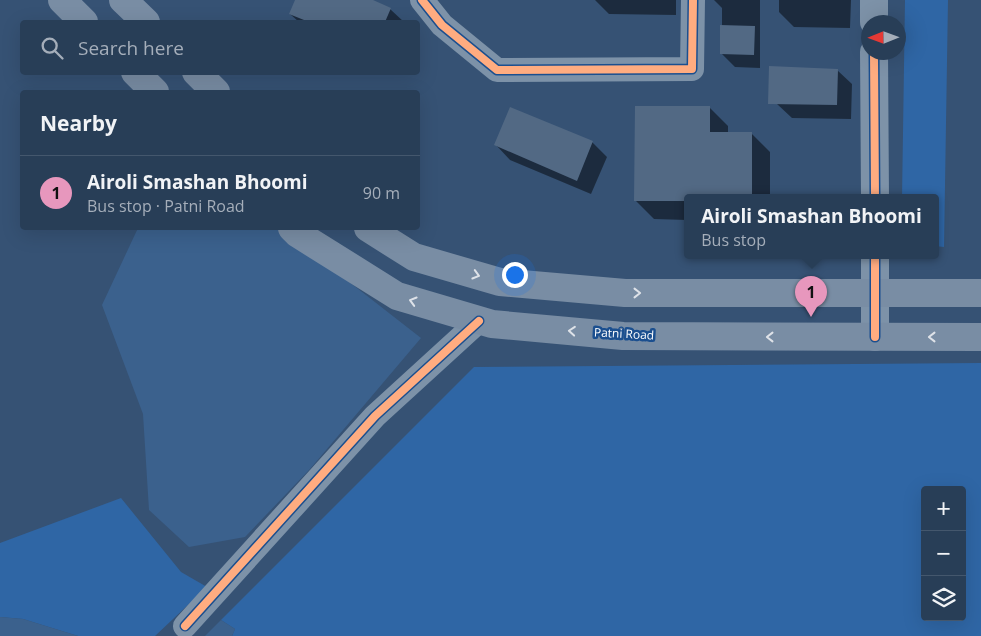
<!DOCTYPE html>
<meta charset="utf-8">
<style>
:root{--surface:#283e57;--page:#30455d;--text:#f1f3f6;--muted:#a5aeba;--line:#44576d;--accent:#e797bd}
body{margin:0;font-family:"Open Sans",sans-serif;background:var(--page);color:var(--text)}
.controls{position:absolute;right:15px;bottom:15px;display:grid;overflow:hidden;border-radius:5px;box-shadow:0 5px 20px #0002}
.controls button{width:45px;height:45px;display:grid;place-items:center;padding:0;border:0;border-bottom:1px solid var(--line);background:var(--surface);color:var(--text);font:25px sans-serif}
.compass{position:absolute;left:861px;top:15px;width:45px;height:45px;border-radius:50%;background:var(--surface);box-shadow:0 5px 20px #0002;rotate:269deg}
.you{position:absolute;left:514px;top:274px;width:18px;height:18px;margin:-12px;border:4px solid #fff;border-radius:50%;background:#1a73e8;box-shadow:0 0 0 8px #1a73e833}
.badge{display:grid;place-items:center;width:32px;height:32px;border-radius:50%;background:var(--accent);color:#111;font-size:16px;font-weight:700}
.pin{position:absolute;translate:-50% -41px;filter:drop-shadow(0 1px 2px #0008)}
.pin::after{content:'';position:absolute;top:26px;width:18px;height:15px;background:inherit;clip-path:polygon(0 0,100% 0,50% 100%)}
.popup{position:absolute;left:684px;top:194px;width:255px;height:65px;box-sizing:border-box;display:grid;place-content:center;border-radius:5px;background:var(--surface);filter:drop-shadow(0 1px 4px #0005);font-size:16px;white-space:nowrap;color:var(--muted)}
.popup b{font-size:19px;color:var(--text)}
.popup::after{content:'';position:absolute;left:50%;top:100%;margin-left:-10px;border:10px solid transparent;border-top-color:var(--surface)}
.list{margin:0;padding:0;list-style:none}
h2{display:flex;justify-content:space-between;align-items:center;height:65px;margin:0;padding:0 20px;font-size:21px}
h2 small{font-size:16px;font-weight:400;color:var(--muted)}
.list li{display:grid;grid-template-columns:32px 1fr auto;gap:15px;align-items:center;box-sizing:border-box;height:75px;padding:0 20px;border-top:1px solid var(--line)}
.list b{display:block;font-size:19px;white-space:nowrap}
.list p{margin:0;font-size:16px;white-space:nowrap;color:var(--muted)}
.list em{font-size:16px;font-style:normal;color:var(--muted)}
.icon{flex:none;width:28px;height:28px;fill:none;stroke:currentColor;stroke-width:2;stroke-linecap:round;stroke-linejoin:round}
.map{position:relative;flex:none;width:981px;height:636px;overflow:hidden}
.search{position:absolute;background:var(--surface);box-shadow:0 5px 20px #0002;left:20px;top:20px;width:400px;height:55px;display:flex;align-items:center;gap:12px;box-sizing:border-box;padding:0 18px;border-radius:5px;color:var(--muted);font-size:19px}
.panel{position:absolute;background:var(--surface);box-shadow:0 5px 20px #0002;left:20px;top:90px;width:400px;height:140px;border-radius:5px}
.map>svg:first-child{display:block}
.green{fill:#2f66a5;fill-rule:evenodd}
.water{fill:#3b618d}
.shadow{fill:#0007}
.building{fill:#526984}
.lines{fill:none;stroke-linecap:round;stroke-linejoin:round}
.minor{stroke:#7d92a8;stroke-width:24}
.tertiary{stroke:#7d92a8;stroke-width:28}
.secondary{stroke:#798da4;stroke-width:28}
.cycleway-casing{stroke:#1b4f8f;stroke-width:11}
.cycleway{stroke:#ffac80;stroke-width:8}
.oneway{stroke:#dee2e8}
.labels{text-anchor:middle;stroke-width:5;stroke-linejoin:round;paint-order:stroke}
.street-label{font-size:12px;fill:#fff;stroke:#1b4f8f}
</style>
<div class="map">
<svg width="981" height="636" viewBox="0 0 981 636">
<rect width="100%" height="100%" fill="#365274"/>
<path class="green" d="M 905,0 L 948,0 L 944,247 L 935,246 L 935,198 L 902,198 Z
M 981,363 L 981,636 L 232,636 L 235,629 L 221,620 L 474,367 ZM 925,490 L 962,490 L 962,617 L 925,617 Z
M 121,498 L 181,572 L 207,587 L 155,636 L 78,636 L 23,619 L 0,617 L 0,543 Z"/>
<path class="water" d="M 138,228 L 280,228 L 421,338 L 310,469 L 245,537 L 189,547 L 149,510 L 143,414 L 102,305 Z
M 0,617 L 23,619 L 78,636 L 0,636 Z
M 221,620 L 235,629 L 232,636 L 205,636 Z"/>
<path class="shadow" d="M 296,0 L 369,0 L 390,9 L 404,22 L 299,22 L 290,14 Z
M 595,0 L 676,0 L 676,15 L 609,14 Z
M 714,0 L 760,0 L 760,68 L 735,67 L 722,54 L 722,8 Z
M 779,0 L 851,0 L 850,28 L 794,27 L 779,12 Z
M 837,70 L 852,84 L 851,119 L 792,118 L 777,104 Z
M 709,107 L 728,126 L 728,133 L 751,133 L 770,152 L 770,198 L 687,198 L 687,220 L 654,219 L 636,201 Z
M 592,142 L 607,157 L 591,194 L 510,160 L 496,145 Z"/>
<path class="building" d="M 295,0 L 373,0 L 391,8 L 385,22 L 309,22 L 289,14 Z
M 720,25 L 755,26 L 754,55 L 720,54 Z
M 769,66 L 838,69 L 837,105 L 768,104 Z
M 635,106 L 710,106 L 710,132 L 752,132 L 752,198 L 687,198 L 687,201 L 634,201 Z
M 510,107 L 593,141 L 577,181 L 494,145 Z"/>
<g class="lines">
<path class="minor" d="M 422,0 L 442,25 L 497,70 L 692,69 L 693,0
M 185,626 L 375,416 L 479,321"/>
<path class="tertiary" d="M 874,0 L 874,22
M 874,52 L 875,198
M 875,337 L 875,256"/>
<path class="secondary" d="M 62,0 L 84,22
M 123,0 L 146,22
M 135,72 L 155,92
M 196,72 L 216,92
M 292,228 L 298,234 L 397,296 L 492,324 L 623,336 L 981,337
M 368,228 L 414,257 L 500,282 L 625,293 L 981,293"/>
<defs>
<path id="cycleway" d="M 422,0 L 442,25 L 497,70 L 692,69 L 693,0
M 874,52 L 875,198
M 875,337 L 875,256
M 185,626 L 375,416 L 479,321"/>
</defs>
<use href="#cycleway" class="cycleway-casing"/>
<use href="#cycleway" class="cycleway"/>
</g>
<defs><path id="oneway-chevron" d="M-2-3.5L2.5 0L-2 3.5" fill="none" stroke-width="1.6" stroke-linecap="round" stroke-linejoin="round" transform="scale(1.25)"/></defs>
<g class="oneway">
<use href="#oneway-chevron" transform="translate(476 275) rotate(16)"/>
<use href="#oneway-chevron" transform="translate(637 293)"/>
<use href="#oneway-chevron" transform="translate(413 301) rotate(-164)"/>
<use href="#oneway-chevron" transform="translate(572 331) rotate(-175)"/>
<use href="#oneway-chevron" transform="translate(770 337) rotate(-180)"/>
<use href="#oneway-chevron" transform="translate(932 337) rotate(180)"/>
</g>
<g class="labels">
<g class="street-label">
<text transform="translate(624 334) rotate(3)" y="4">Patni Road</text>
</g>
</g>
</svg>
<div class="controls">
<button>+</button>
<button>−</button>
<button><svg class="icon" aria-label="layers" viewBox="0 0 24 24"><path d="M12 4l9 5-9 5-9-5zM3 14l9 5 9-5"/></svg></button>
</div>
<svg class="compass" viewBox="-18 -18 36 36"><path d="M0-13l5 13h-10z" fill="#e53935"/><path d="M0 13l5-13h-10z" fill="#a5aeba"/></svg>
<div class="you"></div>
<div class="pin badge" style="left:811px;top:317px">1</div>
<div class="popup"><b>Airoli Smashan Bhoomi</b>Bus stop</div>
<div class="search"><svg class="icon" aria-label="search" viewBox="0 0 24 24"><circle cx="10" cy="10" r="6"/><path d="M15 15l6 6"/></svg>Search here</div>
<section class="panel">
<h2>Nearby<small></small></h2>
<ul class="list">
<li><span class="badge">1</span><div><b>Airoli Smashan Bhoomi</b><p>Bus stop · Patni Road</p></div><em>90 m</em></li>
</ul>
</section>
</div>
